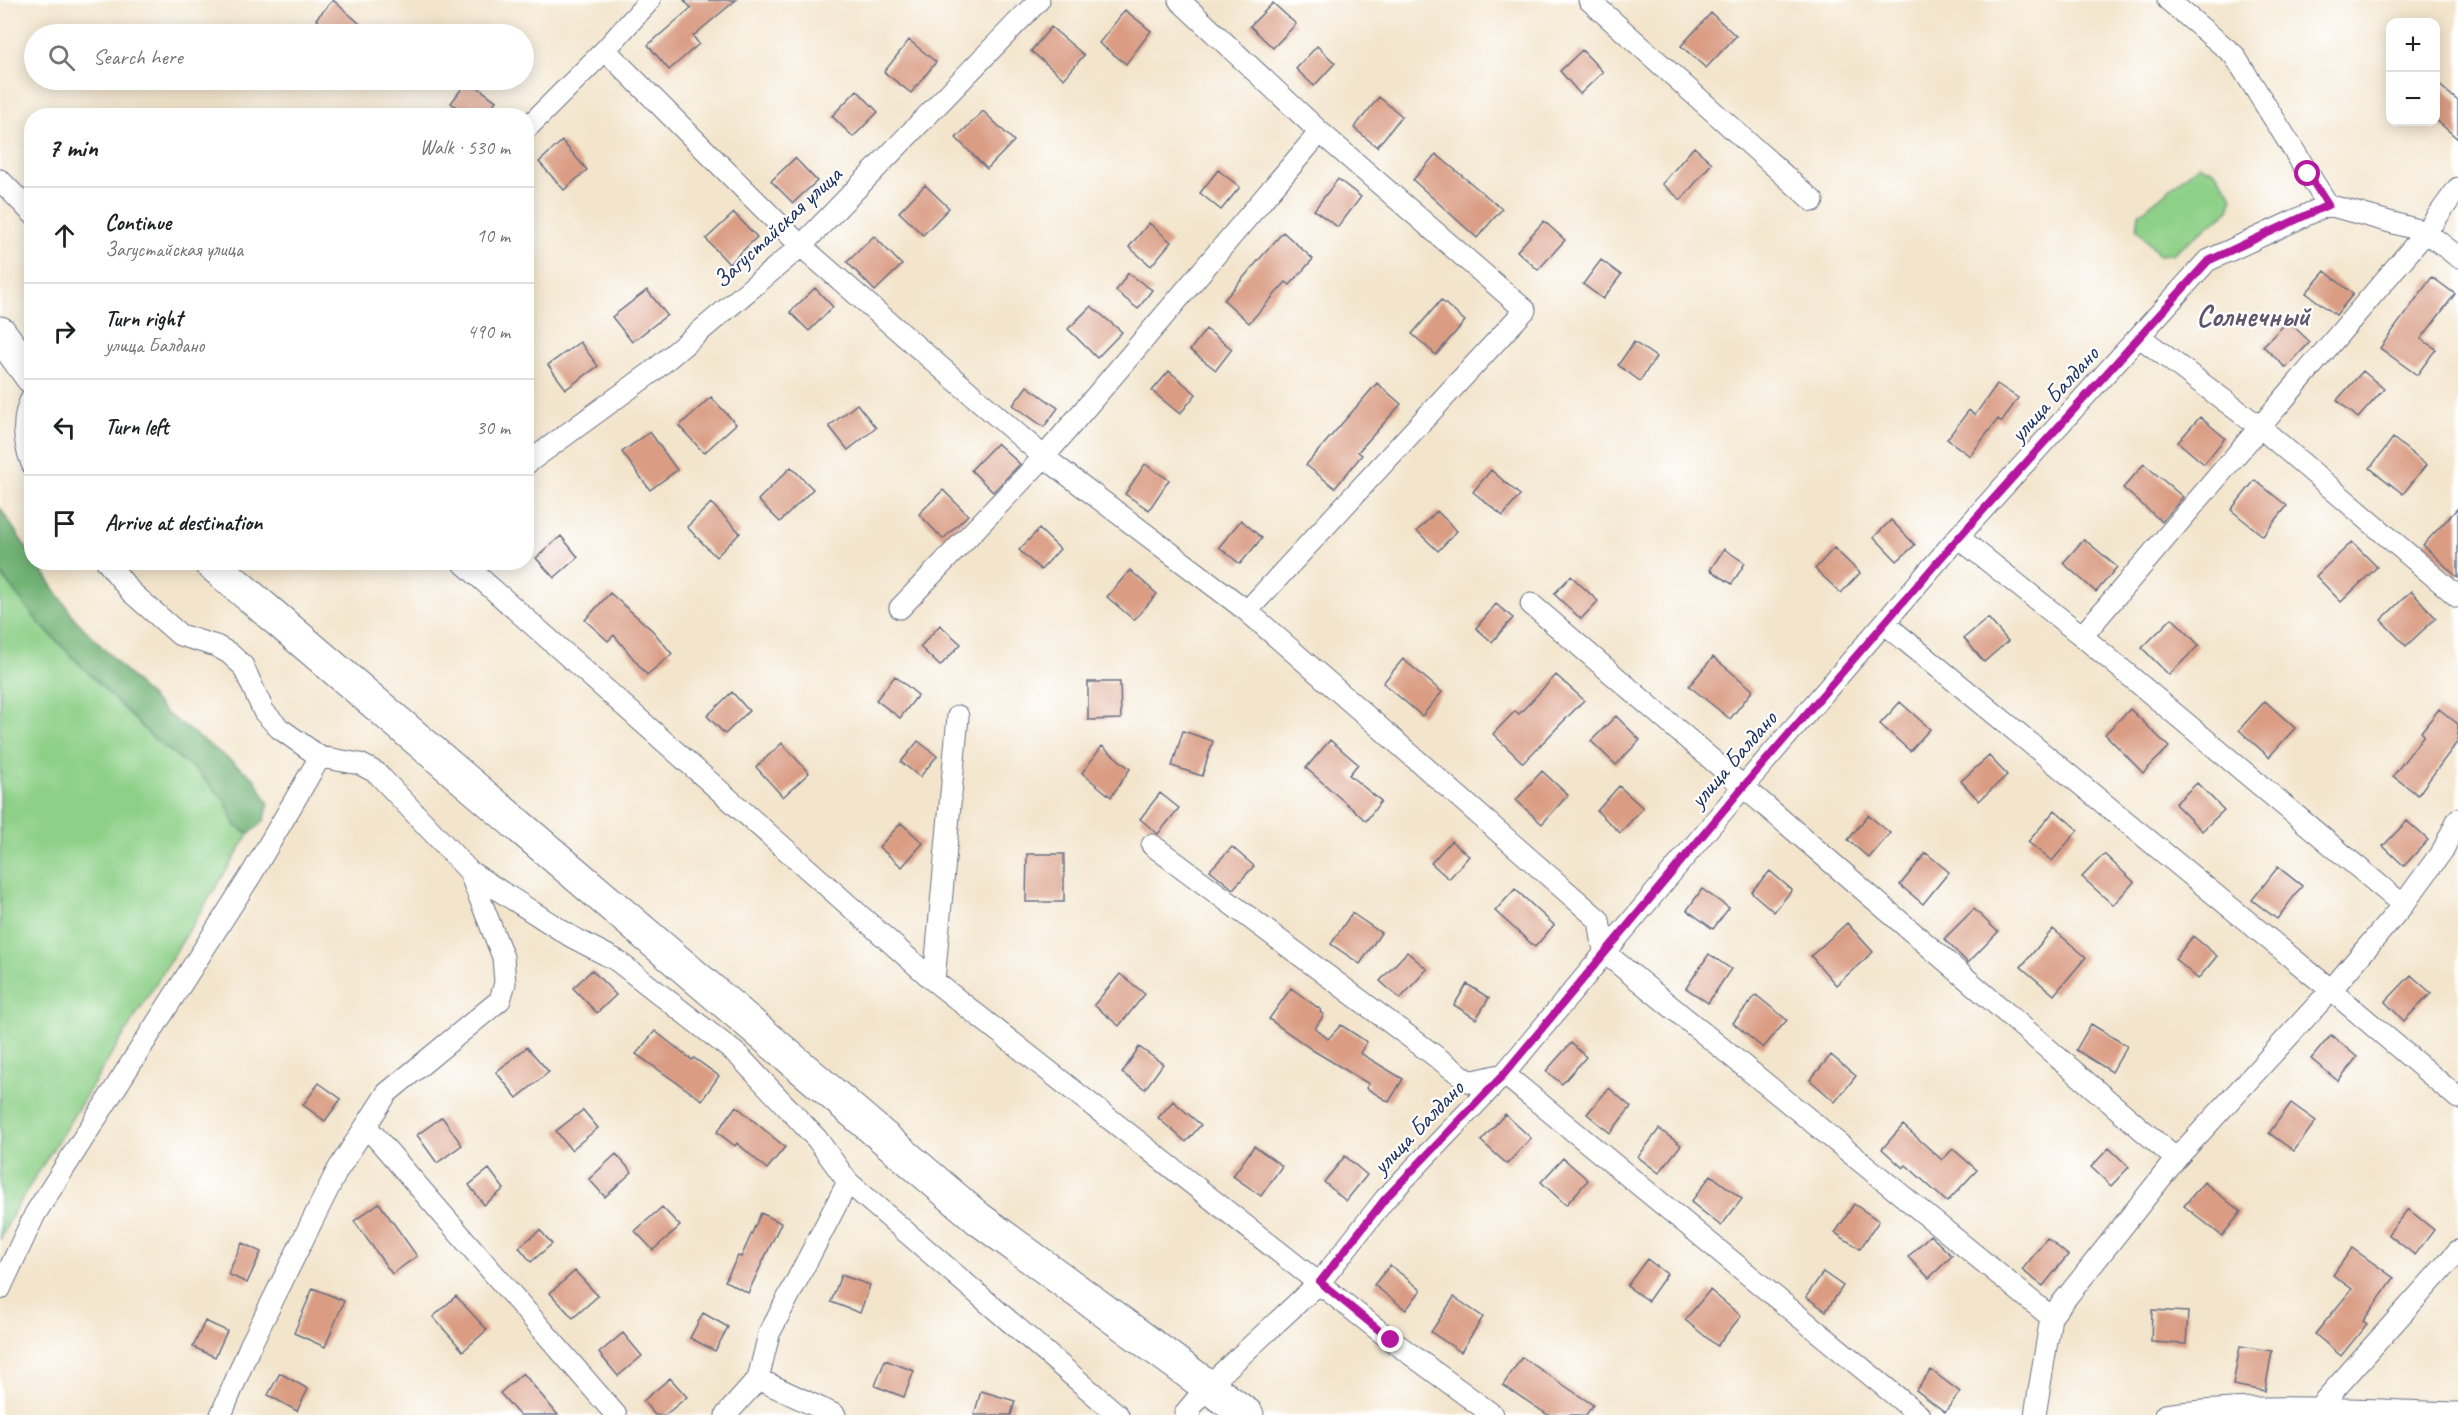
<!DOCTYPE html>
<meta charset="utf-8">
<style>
:root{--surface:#fff;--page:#f6f6f6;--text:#202124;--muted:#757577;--line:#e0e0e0}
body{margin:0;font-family:Caveat,sans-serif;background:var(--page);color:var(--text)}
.controls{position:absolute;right:18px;top:18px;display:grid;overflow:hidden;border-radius:12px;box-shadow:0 3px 15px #0003}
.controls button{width:54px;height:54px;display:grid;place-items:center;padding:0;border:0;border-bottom:2px solid var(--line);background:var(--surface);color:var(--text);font:30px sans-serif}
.stop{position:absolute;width:18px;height:18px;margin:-14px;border:4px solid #b5179e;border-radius:50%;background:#fff}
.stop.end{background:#b5179e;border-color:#fff;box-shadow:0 2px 6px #0008}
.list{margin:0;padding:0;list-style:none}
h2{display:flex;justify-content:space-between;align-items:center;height:78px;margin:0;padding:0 24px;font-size:26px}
h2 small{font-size:20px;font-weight:400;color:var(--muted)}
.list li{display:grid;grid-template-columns:39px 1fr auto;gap:18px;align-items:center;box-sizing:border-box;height:96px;padding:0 24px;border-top:2px solid var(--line)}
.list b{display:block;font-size:22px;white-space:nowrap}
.list p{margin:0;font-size:20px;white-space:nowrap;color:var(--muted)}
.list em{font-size:20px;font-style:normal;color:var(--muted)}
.icon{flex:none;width:33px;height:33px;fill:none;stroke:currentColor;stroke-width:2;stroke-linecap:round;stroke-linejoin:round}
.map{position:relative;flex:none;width:2458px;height:1415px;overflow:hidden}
.search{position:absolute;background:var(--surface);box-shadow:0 3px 15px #0003;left:24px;top:24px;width:510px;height:66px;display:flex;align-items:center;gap:15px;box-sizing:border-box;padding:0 21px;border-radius:33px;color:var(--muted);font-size:22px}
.panel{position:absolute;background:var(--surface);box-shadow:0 3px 15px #0003;left:24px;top:108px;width:510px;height:462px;border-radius:24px}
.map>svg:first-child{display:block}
.green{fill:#8ed088;stroke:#548073;stroke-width:1.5}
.forest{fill:#72b274;stroke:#467069;stroke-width:1.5}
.building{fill:#da9d84}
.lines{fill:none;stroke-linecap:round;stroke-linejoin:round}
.minor-casing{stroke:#676f84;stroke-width:23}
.primary-casing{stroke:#676f84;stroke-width:35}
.minor{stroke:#fff;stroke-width:21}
.primary{stroke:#fff;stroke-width:33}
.route{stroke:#b5179e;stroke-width:8}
.labels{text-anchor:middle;stroke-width:4.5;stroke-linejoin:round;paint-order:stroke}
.street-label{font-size:24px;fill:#1b2f5e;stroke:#fff}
.district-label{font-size:30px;font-weight:bold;fill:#5e566b;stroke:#fff}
</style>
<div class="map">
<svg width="2458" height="1415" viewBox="0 0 2458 1415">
<rect width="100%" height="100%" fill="#fff"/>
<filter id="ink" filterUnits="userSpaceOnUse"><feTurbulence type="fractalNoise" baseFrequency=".0167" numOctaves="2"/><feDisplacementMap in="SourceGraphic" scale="12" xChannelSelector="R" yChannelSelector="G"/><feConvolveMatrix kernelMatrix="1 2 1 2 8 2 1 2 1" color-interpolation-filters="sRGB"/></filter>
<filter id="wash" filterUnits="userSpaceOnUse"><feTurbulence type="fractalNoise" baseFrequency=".008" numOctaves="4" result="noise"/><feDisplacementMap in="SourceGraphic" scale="24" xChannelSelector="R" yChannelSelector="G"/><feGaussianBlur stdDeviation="1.35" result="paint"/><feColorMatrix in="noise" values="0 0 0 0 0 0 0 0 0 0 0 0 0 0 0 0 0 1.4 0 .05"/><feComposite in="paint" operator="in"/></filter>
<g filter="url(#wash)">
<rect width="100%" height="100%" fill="#f3e5cc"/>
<path class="green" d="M 2199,165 L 2214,170 L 2233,197 L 2229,210 L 2172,254 L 2159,255 L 2137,229 L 2139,214 Z
M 0,573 L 39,623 L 154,739 L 198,772 L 225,801 L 236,826 L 249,834 L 14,1211 L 0,1240 Z"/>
<path class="forest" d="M 0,508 L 31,555 L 32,562 L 37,563 L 74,618 L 166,713 L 254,778 L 269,804 L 264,821 L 249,834 L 236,826 L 225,801 L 198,772 L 154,739 L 39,623 L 0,573 Z"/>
<g id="blocks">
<path class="building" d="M 333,0 L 360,24 L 350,34 L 333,34 L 316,19 Z
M 684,0 L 736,0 L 693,36 L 699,44 L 669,70 L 648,45 L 691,8 Z
M 1273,3 L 1296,24 L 1273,48 L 1250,26 Z
M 1125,10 L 1151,31 L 1126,64 L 1099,43 Z
M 1711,13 L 1736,36 L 1706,68 L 1681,46 Z
M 1051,27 L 1084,55 L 1064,79 L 1031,51 Z
M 909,40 L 936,62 L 911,93 L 884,72 Z
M 1317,46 L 1335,63 L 1314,86 L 1296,69 Z
M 1582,50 L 1603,72 L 1580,94 L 1560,71 Z
M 468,80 L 496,101 L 485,116 L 468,116 L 451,103 Z
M 2436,82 L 2458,101 L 2458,139 L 2436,120 Z
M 857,90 L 878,112 L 853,137 L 832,116 Z
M 1379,97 L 1402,116 L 1377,147 L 1354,128 Z
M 983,111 L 1014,141 L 987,169 L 956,138 Z
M 562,141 L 587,170 L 564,190 L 539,162 Z
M 1694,147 L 1712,163 L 1681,200 L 1662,184 Z
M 1436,154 L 1502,209 L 1477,238 L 1413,180 Z
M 795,158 L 817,181 L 793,203 L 771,181 Z
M 1218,170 L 1240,187 L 1221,210 L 1200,193 Z
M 1338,179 L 1361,197 L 1338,227 L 1314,210 Z
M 925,185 L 949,208 L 923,235 L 899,212 Z
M 734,213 L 757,237 L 729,264 L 706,239 Z
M 1544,221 L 1565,240 L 1538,270 L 1517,251 Z
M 1149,223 L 1171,242 L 1151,266 L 1129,247 Z
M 1283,232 L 1313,259 L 1290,285 L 1286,282 L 1249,323 L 1224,300 Z
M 874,236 L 902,265 L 875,291 L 847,262 Z
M 1601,260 L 1621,275 L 1603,299 L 1583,284 Z
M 2325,271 L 2353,294 L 2336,315 L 2306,293 Z
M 1128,273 L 1152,290 L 1138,309 L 1116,291 Z
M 2432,277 L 2455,294 L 2421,339 L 2436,349 L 2417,375 L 2380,348 Z
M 815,288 L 833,307 L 809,331 L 790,312 Z
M 647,290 L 667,315 L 632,342 L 612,317 Z
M 1441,300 L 1465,321 L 1436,355 L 1412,334 Z
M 1091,306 L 1122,332 L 1097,358 L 1068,329 Z
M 2288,321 L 2310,342 L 2286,368 L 2263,346 Z
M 1206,329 L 1232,349 L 1216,370 L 1190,350 Z
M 580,342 L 598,366 L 566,389 L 548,365 Z
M 1634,342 L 1656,357 L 1640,381 L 1618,365 Z
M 1169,371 L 1196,394 L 1180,414 L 1152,391 Z
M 2363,371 L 2384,389 L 2358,418 L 2337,400 Z
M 1377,383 L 1401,404 L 1358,452 L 1362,455 L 1335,488 L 1306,465 Z
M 1997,384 L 2018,398 L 2002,422 L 1998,419 L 1970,456 L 1947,439 L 1969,410 L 1975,415 Z
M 1027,386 L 1058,408 L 1044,427 L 1013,405 Z
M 711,397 L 736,424 L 704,453 L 679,426 Z
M 857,404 L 876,428 L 848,450 L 829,426 Z
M 2200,417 L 2225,438 L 2204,464 L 2178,442 Z
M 650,432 L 677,470 L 650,490 L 622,452 Z
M 2393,438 L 2426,465 L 2403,494 L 2370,468 Z
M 997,443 L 1020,464 L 993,492 L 971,470 Z
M 1145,464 L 1169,480 L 1149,510 L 1125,494 Z
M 2144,464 L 2183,497 L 2162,522 L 2123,488 Z
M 791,467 L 813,489 L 780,522 L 758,500 Z
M 1491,470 L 1520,495 L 1503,516 L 1473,492 Z
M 2255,480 L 2287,506 L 2263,536 L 2231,510 Z
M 943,490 L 968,515 L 943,539 L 919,514 Z
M 711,503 L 740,533 L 716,557 L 687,527 Z
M 2458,508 L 2458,578 L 2423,545 Z
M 1437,511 L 1457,531 L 1438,551 L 1417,531 Z
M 1241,520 L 1262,538 L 1240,564 L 1219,547 Z
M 1891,520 L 1915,545 L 1897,561 L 1874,537 Z
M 1039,529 L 1060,549 L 1041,570 L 1019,550 Z
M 561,536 L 578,557 L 554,578 L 536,558 Z
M 2084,539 L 2117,567 L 2096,592 L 2063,563 Z
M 2352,542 L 2377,567 L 2341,602 L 2316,576 Z
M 1834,548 L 1860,573 L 1841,593 L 1815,569 Z
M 1724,549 L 1745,563 L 1732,584 L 1710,570 Z
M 1130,570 L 1157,594 L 1134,620 L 1107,597 Z
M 1571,576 L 1598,601 L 1581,619 L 1554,594 Z
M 2411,591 L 2436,618 L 2406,646 L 2381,620 Z
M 610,593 L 653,631 L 672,654 L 647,675 L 614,635 L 608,641 L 585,620 Z
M 1496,604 L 1513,618 L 1492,642 L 1476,628 Z
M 1988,618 L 2008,641 L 1984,662 L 1964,638 Z
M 2172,618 L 2199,645 L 2169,675 L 2142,648 Z
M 940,625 L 961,644 L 940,666 L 920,647 Z
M 1713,657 L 1753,690 L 1730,719 L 1689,686 Z
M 1403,659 L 1442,692 L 1422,716 L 1383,683 Z
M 1556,675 L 1584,700 L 1523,763 L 1493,734 L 1515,711 L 1519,714 Z
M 895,676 L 918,695 L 900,718 L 876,700 Z
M 1088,682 L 1120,682 L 1121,719 L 1088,720 Z
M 732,692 L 749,711 L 725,734 L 707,716 Z
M 2265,701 L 2295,728 L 2269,757 L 2239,730 Z
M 1900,702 L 1930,729 L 1910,751 L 1880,724 Z
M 2130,709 L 2169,747 L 2143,773 L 2105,734 Z
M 2439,709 L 2458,724 L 2458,741 L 2418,795 L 2393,776 L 2424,735 L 2421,732 Z
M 1616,716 L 1640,740 L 1616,765 L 1591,741 Z
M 1183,731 L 1213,741 L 1202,776 L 1172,766 Z
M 1330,740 L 1358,764 L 1349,775 L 1381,801 L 1366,821 L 1306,768 Z
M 918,741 L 937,756 L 920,777 L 901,762 Z
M 782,743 L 809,773 L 783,797 L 756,767 Z
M 1102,746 L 1130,769 L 1111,797 L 1082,773 Z
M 1989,756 L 2007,775 L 1979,801 L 1961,781 Z
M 1542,771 L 1568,795 L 1542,824 L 1516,800 Z
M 2197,783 L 2224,810 L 2202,831 L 2175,804 Z
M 1619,786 L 1643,808 L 1620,833 L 1597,811 Z
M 1160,793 L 1179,808 L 1158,834 L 1140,819 Z
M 2055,810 L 2078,830 L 2052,861 L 2028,842 Z
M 1868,815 L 1890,833 L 1869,858 L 1848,840 Z
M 2407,821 L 2428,840 L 2404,866 L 2383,846 Z
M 901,823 L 923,843 L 902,867 L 879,847 Z
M 1451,841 L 1469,856 L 1449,879 L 1431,863 Z
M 1232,847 L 1254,866 L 1233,889 L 1210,870 Z
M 1926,853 L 1949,872 L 1923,904 L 1900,885 Z
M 1027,854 L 1064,854 L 1064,902 L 1026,902 Z
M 2104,854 L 2134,882 L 2113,905 L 2082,877 Z
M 2278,867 L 2302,886 L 2277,919 L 2252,900 Z
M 1770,871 L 1792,890 L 1774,912 L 1751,892 Z
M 1515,889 L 1554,925 L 1535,947 L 1495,911 Z
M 1702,889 L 1729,908 L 1713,929 L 1687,910 Z
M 1974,909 L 1998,932 L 1968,963 L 1944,939 Z
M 1352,913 L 1381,933 L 1360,964 L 1331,944 Z
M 1847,923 L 1873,952 L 1836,985 L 1811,956 Z
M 2053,929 L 2086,957 L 2054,995 L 2021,967 Z
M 2193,936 L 2217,956 L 2198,979 L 2175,959 Z
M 1407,952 L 1427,969 L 1400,999 L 1380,981 Z
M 1709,954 L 1731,969 L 1708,1003 L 1686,988 Z
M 592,970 L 616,995 L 597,1013 L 573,988 Z
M 1120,974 L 1145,994 L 1119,1026 L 1094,1005 Z
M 2411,975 L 2431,993 L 2404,1021 L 2385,1002 Z
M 1467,984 L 1489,998 L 1476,1019 L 1454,1005 Z
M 1291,988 L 1321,1010 L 1320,1012 L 1324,1015 L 1315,1028 L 1328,1039 L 1341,1025 L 1367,1042 L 1360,1053 L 1403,1079 L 1389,1102 L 1366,1088 L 1369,1084 L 1314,1051 L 1269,1019 Z
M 1756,995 L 1787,1020 L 1763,1048 L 1733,1023 Z
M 2091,1024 L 2127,1046 L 2112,1072 L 2076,1050 Z
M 655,1031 L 692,1060 L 694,1058 L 719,1076 L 702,1100 L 636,1054 Z
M 2331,1035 L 2357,1057 L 2338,1081 L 2311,1059 Z
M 1571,1043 L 1586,1057 L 1562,1084 L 1546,1071 Z
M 527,1047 L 549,1072 L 517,1098 L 496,1072 Z
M 1139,1047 L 1163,1064 L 1145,1089 L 1122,1073 Z
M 1831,1055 L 1856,1076 L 1835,1102 L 1810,1080 Z
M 319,1083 L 341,1099 L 325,1121 L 303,1105 Z
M 1609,1088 L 1631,1107 L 1610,1133 L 1587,1114 Z
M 1173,1101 L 1201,1125 L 1186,1142 L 1158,1118 Z
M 2291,1103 L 2316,1121 L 2294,1151 L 2269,1133 Z
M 736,1106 L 785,1147 L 767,1169 L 737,1143 L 735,1146 L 717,1132 Z
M 583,1110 L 598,1128 L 571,1150 L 556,1131 Z
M 1505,1114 L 1531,1138 L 1507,1164 L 1481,1141 Z
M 442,1117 L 462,1145 L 437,1163 L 417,1135 Z
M 1903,1125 L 1942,1160 L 1953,1149 L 1977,1170 L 1947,1202 L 1906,1165 L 1903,1168 L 1882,1149 Z
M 1659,1129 L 1681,1145 L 1659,1173 L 1638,1157 Z
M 1254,1146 L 1282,1166 L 1261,1196 L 1233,1176 Z
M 2109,1148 L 2129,1167 L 2111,1186 L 2091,1167 Z
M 616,1154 L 632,1172 L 605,1197 L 589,1179 Z
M 1345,1156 L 1367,1175 L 1346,1201 L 1324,1182 Z
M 1563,1158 L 1588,1180 L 1566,1205 L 1541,1182 Z
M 489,1169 L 504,1189 L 484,1205 L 469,1185 Z
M 1711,1175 L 1742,1199 L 1721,1226 L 1691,1202 Z
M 2204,1182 L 2241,1212 L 2222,1236 L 2184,1206 Z
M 379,1203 L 417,1256 L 392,1274 L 354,1221 Z
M 1854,1204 L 1879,1221 L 1860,1249 L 1835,1233 Z
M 662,1207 L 680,1226 L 653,1250 L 635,1231 Z
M 2408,1209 L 2434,1230 L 2415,1255 L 2388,1234 Z
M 761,1213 L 781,1223 L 748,1293 L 725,1281 L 738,1256 L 741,1257 Z
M 540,1230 L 552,1244 L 531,1262 L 519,1247 Z
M 1930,1235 L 1952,1256 L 1929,1278 L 1908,1257 Z
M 2047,1238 L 2068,1255 L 2043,1286 L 2022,1270 Z
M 242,1243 L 261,1252 L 247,1283 L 228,1274 Z
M 2352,1248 L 2394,1278 L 2363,1321 L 2367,1324 L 2341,1356 L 2315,1334 L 2352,1289 L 2333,1275 Z
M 1647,1259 L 1667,1274 L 1648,1301 L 1627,1286 Z
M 1390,1265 L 1421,1290 L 1406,1310 L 1374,1285 Z
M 575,1271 L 598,1296 L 573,1318 L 550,1293 Z
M 1823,1272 L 1843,1286 L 1826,1311 L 1806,1297 Z
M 841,1275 L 870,1285 L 860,1313 L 831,1302 Z
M 313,1288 L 344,1301 L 325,1347 L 294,1333 Z
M 1710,1290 L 1741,1316 L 1717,1346 L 1685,1320 Z
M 456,1296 L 487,1330 L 463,1351 L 433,1317 Z
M 1454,1297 L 1483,1317 L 1461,1352 L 1431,1332 Z
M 2152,1310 L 2188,1312 L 2186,1344 L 2151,1342 Z
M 703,1313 L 728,1327 L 715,1351 L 690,1338 Z
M 205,1321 L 227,1331 L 215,1357 L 193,1347 Z
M 623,1333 L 642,1356 L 618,1376 L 599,1353 Z
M 2240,1346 L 2272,1351 L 2265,1391 L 2233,1385 Z
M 1522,1357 L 1593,1405 L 1586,1415 L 1548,1415 L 1503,1385 Z
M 885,1360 L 914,1371 L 904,1397 L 875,1386 Z
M 1931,1370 L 1960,1392 L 1945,1412 L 1916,1390 Z
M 280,1373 L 308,1389 L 297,1411 L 268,1395 Z
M 523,1373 L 558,1415 L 519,1415 L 500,1393 Z
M 670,1378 L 687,1397 L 665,1415 L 655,1415 L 643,1401 Z
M 981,1391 L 1015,1401 L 1011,1415 L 974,1415 Z"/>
</g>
</g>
<g filter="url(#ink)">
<use href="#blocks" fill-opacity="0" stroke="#676f84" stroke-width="1.5"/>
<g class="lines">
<defs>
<path id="minor" d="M 650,0 L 605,50 L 801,246 L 1044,457 L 1247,611 L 1599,920 L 1604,952 L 2051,1317 L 2035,1415
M 1179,0 L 1320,132 L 1525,310 L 1247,611
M 1589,0 L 1813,201
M 2168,0 L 2234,55 L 2328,205
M 526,129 L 605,50
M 0,180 L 32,213
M 2328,205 L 2426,232 L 2458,257
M 2140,337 L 2261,428 L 2458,597
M 32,397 C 21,419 23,441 32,464
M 526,464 L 652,372 L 801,246 L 1039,0
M 1958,537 L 2082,636 L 2403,905
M 107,562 L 131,592 L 180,635 L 216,646 L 229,653 L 243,666 L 264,712 L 279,728 L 320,757 L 360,764 L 377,773 L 469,871 L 503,957 L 505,983 L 500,1000 L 387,1093 L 337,1171 L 250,1346 L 221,1415
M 462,562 L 934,981 L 1391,1340 L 1493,1415
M 1531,604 L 2176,1159
M 900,608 L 1044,457 L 1320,132
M 1884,623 L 2331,990 L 2458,1098
M 2082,636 L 2426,232 L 2458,188
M 1152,845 L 1470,1082 L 1504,1074 L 1919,1415
M 469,871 L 570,936 L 616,960 L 738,1055 L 817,1139 L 848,1182
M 934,981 L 958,716
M 367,1127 L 616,1415
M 0,1289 L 35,1214 L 251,875 L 320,757
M 2051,1317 L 2176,1159 L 2331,990 L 2403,905 L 2443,850 L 2458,819
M 758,1379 L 769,1334 L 848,1182 L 1118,1415
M 2318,1408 L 2458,1251
M 726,1415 L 758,1379 L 835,1415
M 1190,1415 L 1186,1412 L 1207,1387 L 1320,1282 L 1385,1199 L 1504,1074 L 1743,787 L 1958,537 L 2207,261 L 2328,205
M 2165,1415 C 2262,1402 2360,1410 2458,1413"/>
<path id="primary" d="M 0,333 L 32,377
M 210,562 L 979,1219 L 1247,1415"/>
</defs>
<use href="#minor" class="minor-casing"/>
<use href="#primary" class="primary-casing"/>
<use href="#minor" class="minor"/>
<use href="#primary" class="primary"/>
</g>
</g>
<g class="lines" filter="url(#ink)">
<path class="route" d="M 1391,1340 L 1320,1282 L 1385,1199 L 1504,1074 L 1743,787 L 1959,537 L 2208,261 L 2328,205 L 2308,174"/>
</g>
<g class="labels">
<g class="street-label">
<text transform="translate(777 227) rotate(-43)" y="8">Загустайская улица</text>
<text transform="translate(2054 394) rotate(-48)" y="8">улица Балдано</text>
<text transform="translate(1733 759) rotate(-49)" y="8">улица Балдано</text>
<text transform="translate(1418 1127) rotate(-46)" y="8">улица Балдано</text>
</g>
<g class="district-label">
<text x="2253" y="326">Солнечный</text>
</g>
</g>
</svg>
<div class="controls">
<button>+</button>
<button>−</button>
</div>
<div class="stop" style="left:2308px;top:174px"></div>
<div class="stop end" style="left:1391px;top:1340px"></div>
<div class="search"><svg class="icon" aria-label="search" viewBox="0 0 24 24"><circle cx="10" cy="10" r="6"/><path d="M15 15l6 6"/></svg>Search here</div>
<section class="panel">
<h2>7 min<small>Walk · 530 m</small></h2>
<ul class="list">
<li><svg class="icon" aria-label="ahead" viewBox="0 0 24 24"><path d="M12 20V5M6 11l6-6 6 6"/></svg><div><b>Continue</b><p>Загустайская улица</p></div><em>10 m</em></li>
<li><svg class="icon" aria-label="right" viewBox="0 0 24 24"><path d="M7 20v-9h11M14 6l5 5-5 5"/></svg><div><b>Turn right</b><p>улица Балдано</p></div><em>490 m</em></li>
<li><svg class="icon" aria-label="left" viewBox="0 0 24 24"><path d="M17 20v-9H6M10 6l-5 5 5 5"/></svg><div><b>Turn left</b></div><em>30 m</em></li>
<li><svg class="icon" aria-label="arrive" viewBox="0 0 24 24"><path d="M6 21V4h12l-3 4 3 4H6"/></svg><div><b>Arrive at destination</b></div></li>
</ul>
</section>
</div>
